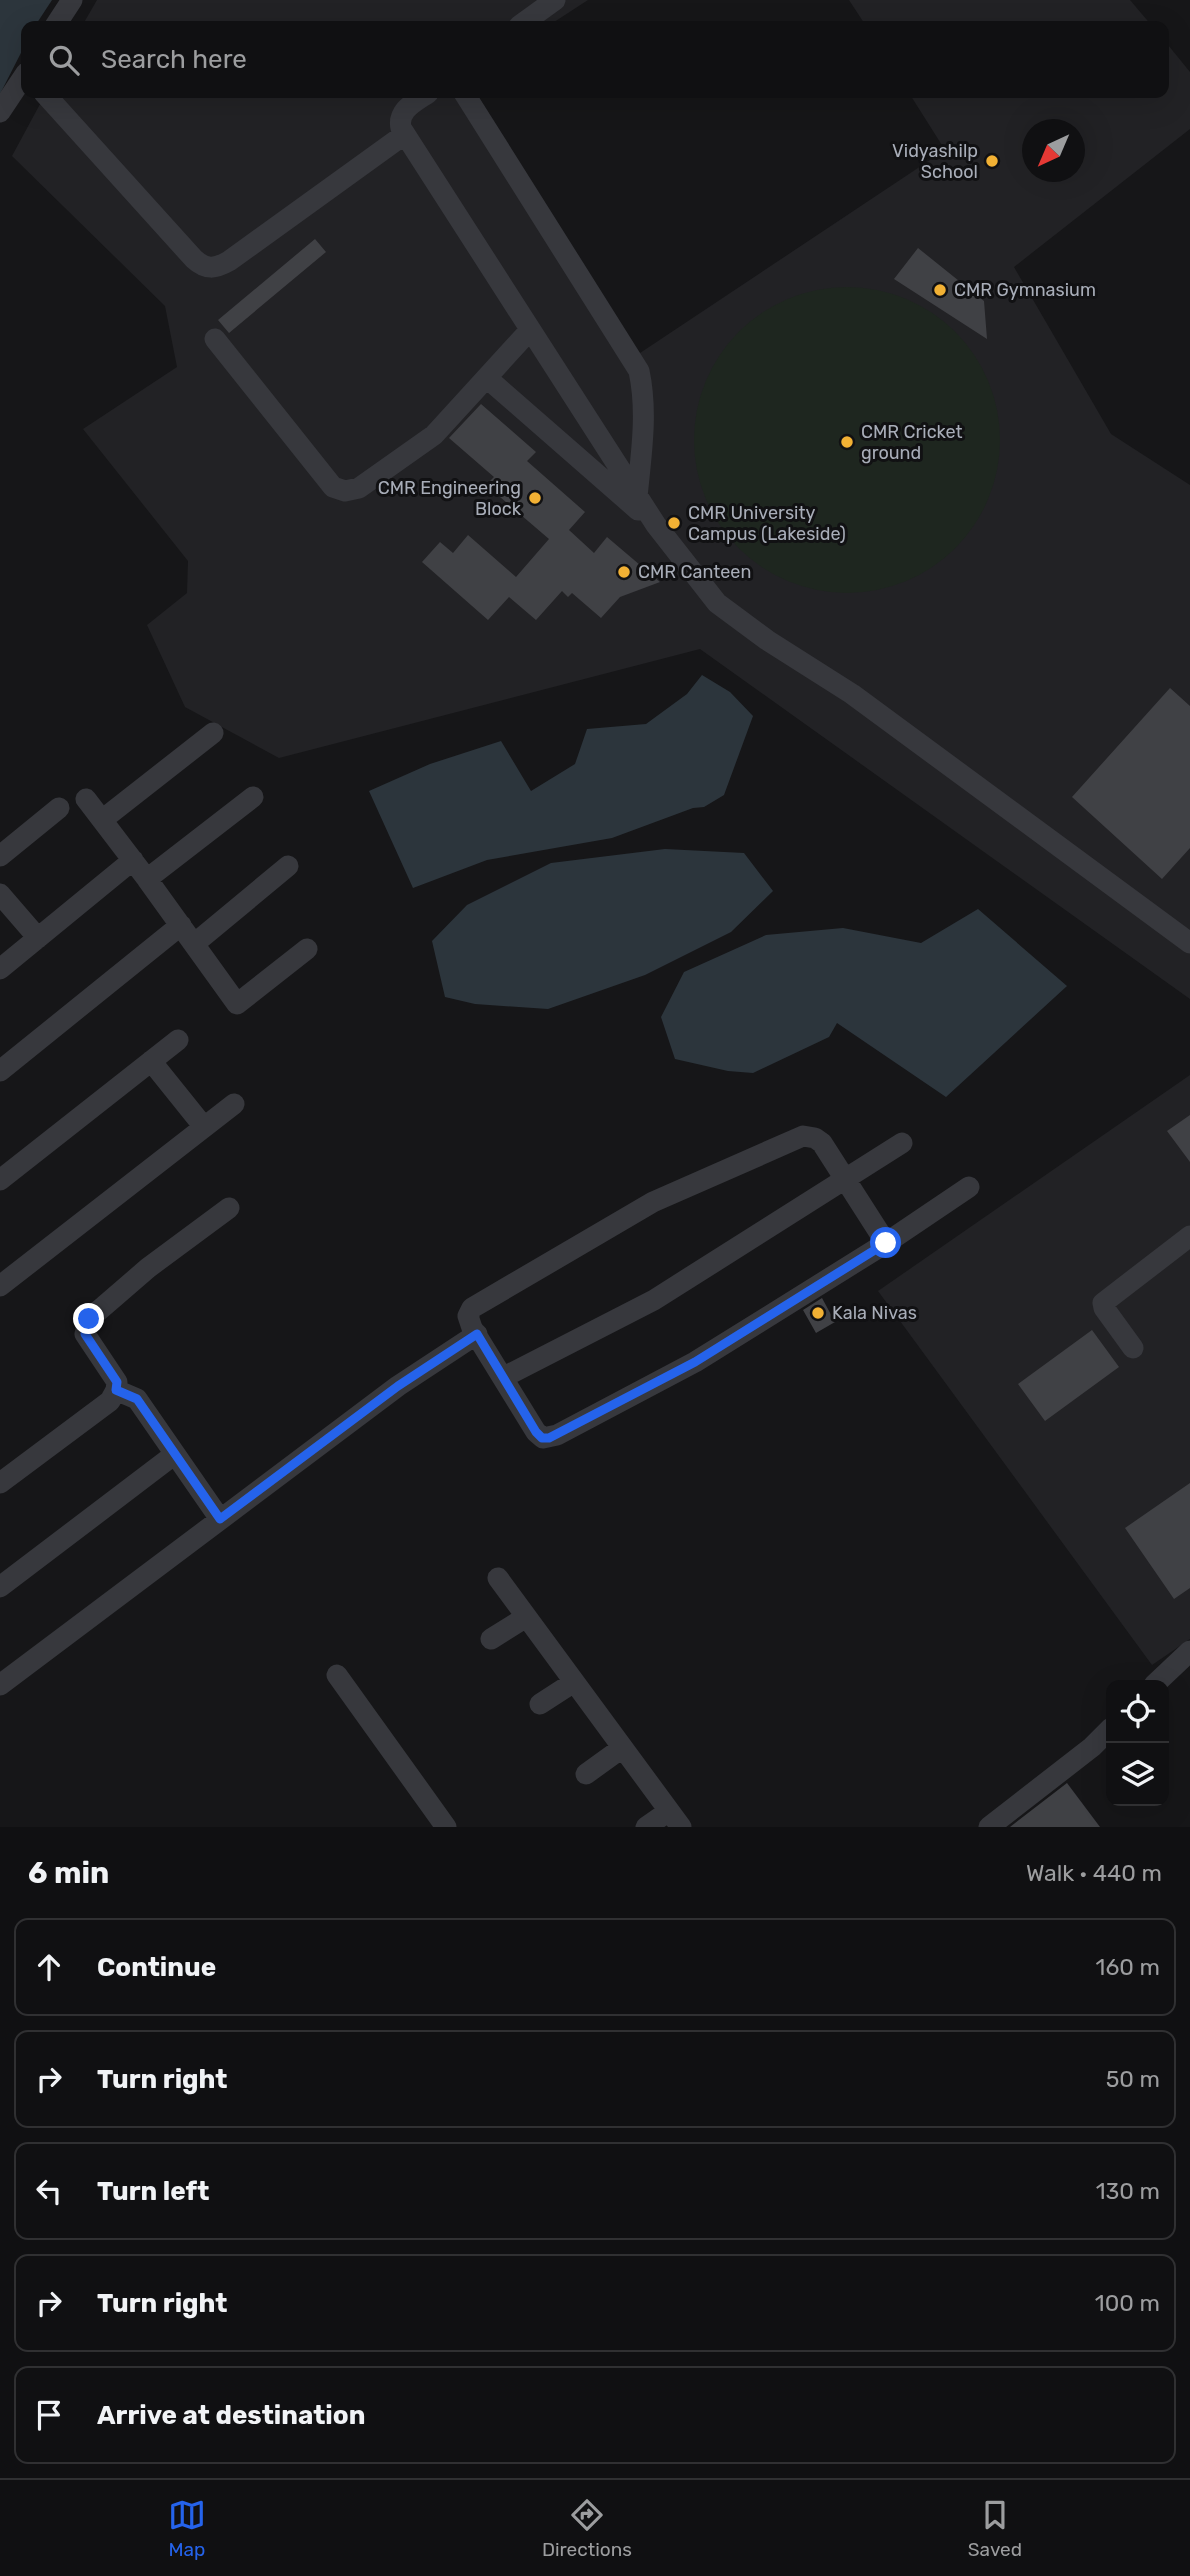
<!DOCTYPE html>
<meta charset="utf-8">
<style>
:root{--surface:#101012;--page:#1e1e20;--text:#f1f3f6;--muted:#9c9d9f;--line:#303032;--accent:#2563eb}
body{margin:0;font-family:Rubik,sans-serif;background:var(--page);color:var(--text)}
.controls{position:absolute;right:21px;bottom:21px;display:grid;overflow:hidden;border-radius:14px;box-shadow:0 7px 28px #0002}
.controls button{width:63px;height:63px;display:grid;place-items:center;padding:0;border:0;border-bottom:2px solid var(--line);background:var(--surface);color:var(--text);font:35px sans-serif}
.compass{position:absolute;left:1022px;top:119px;width:63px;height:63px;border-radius:50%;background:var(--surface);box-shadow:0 7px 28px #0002;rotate:224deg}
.stop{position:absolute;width:21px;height:21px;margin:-16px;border:5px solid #2563eb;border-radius:50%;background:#fff}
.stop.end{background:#2563eb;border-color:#fff;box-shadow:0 2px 7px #0008}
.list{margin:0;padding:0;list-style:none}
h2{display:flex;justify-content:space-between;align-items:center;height:91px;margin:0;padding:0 28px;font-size:30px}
h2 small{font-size:23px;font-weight:400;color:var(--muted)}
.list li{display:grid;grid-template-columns:46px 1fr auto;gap:21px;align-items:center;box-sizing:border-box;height:98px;margin:0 14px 14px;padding:0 14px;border:2px solid var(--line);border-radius:14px}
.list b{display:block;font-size:26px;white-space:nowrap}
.list em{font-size:23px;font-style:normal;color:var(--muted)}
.icon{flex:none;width:38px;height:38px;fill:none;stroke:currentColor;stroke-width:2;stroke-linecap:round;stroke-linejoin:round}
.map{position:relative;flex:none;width:1190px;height:1827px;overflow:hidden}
.search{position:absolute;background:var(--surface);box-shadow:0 7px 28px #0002;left:21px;right:21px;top:21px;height:77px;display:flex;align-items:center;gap:18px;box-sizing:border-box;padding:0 24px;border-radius:14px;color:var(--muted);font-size:26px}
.sheet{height:651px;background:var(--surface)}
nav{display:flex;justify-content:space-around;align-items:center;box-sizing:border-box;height:98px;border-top:2px solid var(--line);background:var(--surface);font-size:19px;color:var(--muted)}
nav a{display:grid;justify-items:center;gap:4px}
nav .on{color:var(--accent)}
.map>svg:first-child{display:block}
.built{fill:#222225;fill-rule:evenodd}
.green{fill:#1e261f}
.water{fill:#2c353c}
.building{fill:#404145}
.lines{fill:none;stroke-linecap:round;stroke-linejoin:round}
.minor{stroke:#37383d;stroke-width:21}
.route{stroke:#2563eb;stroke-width:9}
.poi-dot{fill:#f2b134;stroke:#111113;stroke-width:2.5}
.labels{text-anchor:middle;stroke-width:6;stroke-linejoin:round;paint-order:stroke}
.poi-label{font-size:18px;fill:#a8adb8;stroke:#111113;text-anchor:start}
</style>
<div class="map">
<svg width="1190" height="1827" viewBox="0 0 1190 1827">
<rect width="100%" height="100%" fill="#161618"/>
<path class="built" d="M 97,0 L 588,0 L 548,26 L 82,26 Z
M 849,0 L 1130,0 L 1152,26 L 866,26 Z
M 1164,40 L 1190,72 L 1190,129 L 1014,267 L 1111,434 L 1190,485 L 1190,999 L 700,649 L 279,758 L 185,707 L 147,625 L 187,593 L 188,561 L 83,429 L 177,367 L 165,306 L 12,156 L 46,93 L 476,93 L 637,355 L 945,150 L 909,93 L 1164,93 ZM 1032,130 L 1074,130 L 1074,172 L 1032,172 Z
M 1190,1075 L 1190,1639 L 1152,1665 L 878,1291 Z"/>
<path class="green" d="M694 440a153 153 0 1 1 306 0a153 153 0 1 1-306 0Z"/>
<path class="water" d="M 0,0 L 52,0 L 35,26 L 26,26 L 26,43 L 0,94 Z
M 702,675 L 730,692 L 753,716 L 724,795 L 704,807 L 693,808 L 612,838 L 487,860 L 413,888 L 369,791 L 430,764 L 501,741 L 531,791 L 575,764 L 587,729 L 646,724 L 687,694 Z
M 665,849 L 744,853 L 773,891 L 731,932 L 645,975 L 548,1009 L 475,1004 L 445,997 L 432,941 L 467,905 L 551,863 Z
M 978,909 L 1067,986 L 946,1097 L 837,1023 L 829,1037 L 753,1073 L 728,1071 L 675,1059 L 661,1017 L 684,972 L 766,935 L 843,928 L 921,943 Z"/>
<path class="building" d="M 315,239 L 326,252 L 229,333 L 218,320 Z
M 918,248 L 984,301 L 987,339 L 894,279 Z
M 481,404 L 536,452 L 527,461 L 585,512 L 569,530 L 594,553 L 607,537 L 660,582 L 620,597 L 601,618 L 572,593 L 568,597 L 562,591 L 536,620 L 509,597 L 488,620 L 422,562 L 440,542 L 453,553 L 468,535 L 516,577 L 549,539 L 486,485 L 494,477 L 449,438 Z
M 1170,688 L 1190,706 L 1190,848 L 1162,879 L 1072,797 Z
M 1190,1115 L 1190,1162 L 1167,1131 Z
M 822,1298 L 835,1322 L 816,1333 L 803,1310 Z
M 1092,1330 L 1119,1367 L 1045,1421 L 1018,1384 Z
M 1190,1483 L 1190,1588 L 1174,1599 L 1125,1528 Z
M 1067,1783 L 1100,1827 L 1010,1827 Z"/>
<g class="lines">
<path class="minor" d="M 55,26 L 72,0
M 519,26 L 555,0
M 44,93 L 194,259 C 206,270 215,269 229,261 L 405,134
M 428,93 C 415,102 397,110 401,128 L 656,525 L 717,603 L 767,640 L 852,694 L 1190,943
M 464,93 L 639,371 C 648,413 641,455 637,497
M 0,112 L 26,73
M 215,339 L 333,487 L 345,491 L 359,488 L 434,435 L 530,330
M 487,378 L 638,510
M 86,799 L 147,879 L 237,1004 L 307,949
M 102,820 L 213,733
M 0,856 L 59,808
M 147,879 L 253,797
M 0,894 L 38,938
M 194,944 L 288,866
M 0,969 L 133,860
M 151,1061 L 204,1127
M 0,1071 L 181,925
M 803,1136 L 815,1138 L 822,1143 L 886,1243 L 695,1362 L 557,1435 L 543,1438 L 536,1432 L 472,1328 L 468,1316 L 472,1308 L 653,1202 Z
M 0,1180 L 178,1040
M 886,1243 L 969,1187
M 0,1286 L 234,1104
M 1133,1348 L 1104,1308 L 1103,1303 L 1190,1236
M 504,1377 L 654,1300 L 902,1143
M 116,1390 L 137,1399 L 220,1519
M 0,1483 L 110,1401 L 116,1390 L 117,1382 L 85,1334 L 89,1319 L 148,1268 L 229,1208
M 498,1578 L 681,1827
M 0,1587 L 175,1454
M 491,1639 L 526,1617
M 337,1675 L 446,1827
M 0,1685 L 398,1386 L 477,1334
M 1154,1685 L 1190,1651
M 540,1704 L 574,1682
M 586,1774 L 622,1748
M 646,1827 L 669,1811
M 989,1827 L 1092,1747 L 1111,1728"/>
</g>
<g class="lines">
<path class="route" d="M 89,1319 L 85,1334 L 117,1382 L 116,1390 L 137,1399 L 220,1519 L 398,1386 L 477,1334 L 536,1432 L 542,1438 L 549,1438 L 695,1362 L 886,1243"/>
</g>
<g class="poi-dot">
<circle cx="992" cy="161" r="7"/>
<circle cx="940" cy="290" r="7"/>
<circle cx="847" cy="442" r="7"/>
<circle cx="535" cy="498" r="7"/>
<circle cx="674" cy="523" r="7"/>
<circle cx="624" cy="572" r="7"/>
<circle cx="818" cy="1313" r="7"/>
</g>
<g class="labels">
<g class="poi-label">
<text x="978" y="157" text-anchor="end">Vidyashilp<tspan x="978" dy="21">School</tspan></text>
<text x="954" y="296">CMR Gymnasium</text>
<text x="861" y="438">CMR Cricket<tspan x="861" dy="21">ground</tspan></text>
<text x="521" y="494" text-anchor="end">CMR Engineering<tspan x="521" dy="21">Block</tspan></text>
<text x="688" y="519">CMR University<tspan x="688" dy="21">Campus (Lakeside)</tspan></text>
<text x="638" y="578">CMR Canteen</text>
<text x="832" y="1319">Kala Nivas</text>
</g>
</g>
</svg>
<div class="controls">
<button><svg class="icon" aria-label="locate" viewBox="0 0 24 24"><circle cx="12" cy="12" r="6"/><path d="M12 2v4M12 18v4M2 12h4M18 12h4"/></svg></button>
<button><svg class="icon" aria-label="layers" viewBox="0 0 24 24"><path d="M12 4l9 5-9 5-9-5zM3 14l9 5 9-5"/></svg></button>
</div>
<svg class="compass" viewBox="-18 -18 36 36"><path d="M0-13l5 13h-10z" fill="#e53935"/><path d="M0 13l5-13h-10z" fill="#9c9d9f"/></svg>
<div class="stop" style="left:886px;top:1243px"></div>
<div class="stop end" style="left:89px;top:1319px"></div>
<div class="search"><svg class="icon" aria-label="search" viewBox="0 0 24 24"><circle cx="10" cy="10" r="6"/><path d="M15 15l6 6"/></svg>Search here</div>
</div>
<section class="sheet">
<h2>6 min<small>Walk · 440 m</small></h2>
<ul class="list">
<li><svg class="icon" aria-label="ahead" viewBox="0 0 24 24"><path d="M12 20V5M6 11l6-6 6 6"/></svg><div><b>Continue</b></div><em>160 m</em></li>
<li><svg class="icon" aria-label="right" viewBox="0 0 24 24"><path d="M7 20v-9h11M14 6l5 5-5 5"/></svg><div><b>Turn right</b></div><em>50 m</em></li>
<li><svg class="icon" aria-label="left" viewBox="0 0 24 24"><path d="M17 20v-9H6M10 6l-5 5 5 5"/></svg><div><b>Turn left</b></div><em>130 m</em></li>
<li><svg class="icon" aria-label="right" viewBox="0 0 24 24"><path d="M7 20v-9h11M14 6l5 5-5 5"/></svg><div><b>Turn right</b></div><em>100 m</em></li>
<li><svg class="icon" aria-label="arrive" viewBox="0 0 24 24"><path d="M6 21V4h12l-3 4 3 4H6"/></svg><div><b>Arrive at destination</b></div></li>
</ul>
</section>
<nav>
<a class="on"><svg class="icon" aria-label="map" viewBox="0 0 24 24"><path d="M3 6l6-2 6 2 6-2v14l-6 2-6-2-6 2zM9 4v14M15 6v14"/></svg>Map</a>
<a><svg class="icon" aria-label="directions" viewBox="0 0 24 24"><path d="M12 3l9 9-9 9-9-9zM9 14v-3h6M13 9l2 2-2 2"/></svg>Directions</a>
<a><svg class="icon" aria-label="saved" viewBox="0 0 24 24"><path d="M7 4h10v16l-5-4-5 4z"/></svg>Saved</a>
</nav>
